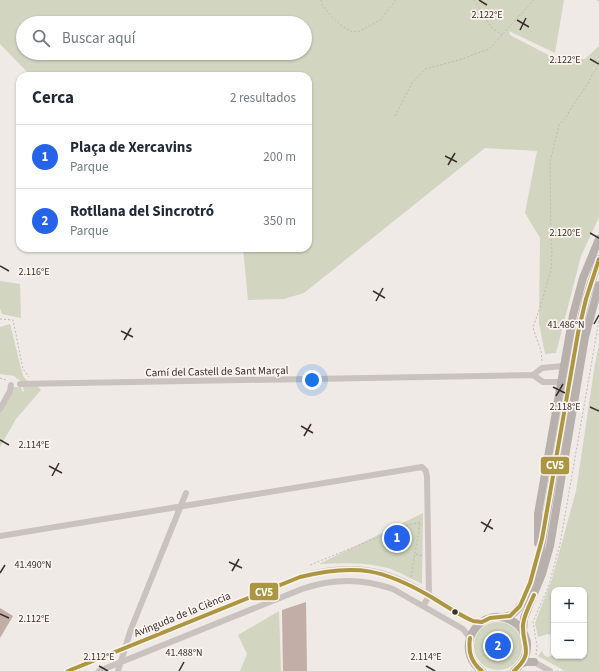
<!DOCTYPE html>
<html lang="es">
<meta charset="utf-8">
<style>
:root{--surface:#fff;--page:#f2f2f3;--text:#1f2937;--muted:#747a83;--line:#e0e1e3;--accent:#2563eb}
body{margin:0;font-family:"Source Sans 3",sans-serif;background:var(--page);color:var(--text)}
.controls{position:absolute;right:12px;bottom:12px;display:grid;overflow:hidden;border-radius:8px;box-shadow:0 1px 3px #0004}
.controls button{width:36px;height:36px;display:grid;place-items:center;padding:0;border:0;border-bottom:1px solid var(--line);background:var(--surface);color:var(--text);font:20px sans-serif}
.you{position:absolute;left:312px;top:380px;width:14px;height:14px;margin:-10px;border:3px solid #fff;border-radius:50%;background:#1a73e8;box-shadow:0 0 0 6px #1a73e833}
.badge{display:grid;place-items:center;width:26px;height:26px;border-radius:50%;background:var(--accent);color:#fff;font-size:13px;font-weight:700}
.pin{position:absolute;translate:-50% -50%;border:2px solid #fff;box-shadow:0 1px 4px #0006}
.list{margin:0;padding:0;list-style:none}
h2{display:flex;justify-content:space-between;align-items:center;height:52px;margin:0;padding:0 16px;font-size:17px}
h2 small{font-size:13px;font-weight:400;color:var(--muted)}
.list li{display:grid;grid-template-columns:26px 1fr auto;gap:12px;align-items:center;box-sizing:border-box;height:64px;padding:0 16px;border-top:1px solid var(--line)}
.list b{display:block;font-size:15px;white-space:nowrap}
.list p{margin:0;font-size:13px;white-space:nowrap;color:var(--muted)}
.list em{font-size:13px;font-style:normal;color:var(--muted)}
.icon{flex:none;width:22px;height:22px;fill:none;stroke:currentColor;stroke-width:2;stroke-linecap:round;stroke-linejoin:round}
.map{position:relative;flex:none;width:599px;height:671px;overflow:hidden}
.search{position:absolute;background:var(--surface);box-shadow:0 1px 3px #0004;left:16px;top:16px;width:296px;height:44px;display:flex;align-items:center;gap:10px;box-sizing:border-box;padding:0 14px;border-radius:22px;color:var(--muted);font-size:15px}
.panel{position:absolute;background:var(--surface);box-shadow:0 1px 3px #0004;left:16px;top:72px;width:296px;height:180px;border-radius:12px}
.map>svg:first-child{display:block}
.green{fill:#d2d5c0;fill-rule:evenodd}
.building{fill:#c2ada7}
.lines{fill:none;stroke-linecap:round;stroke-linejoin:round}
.path{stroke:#c2bab6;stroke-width:1;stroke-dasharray:2 2;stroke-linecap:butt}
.minor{stroke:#c9c2be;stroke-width:6}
.major{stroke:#b8b0ad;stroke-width:8}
.bus-1-casing{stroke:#fbf4ee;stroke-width:7}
.bus-1{stroke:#ad9641;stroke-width:4}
.ticks{fill:none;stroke:#3a2f2b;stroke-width:1.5}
.bus-dot{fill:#3a2f2b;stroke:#fbf4ee;stroke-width:1.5}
.labels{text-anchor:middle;stroke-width:3.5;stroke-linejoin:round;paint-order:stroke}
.street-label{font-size:11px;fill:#3a2f2b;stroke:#fbf4ee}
.ticks-label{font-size:10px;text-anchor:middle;fill:#3a2f2b;stroke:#fbf4ee;stroke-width:3.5;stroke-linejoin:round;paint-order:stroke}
.line-badge{stroke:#fbf4ee;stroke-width:1.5}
.badge-label{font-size:11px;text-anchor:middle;font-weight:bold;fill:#fff}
</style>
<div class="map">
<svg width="599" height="671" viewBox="0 0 599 671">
<rect width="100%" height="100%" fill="#efeae5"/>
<path class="green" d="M 0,0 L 564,0 L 555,53 L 509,31 L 510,35 L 554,58 L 585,59 L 599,46 L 599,217 L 581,256 L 556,353 L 545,354 L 539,323 L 540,238 L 525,213 L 537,151 L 485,148 L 304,293 L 284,299 L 248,300 L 243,248 L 308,248 L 308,76 L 31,76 L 0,44 ZM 23,23 L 305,23 L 305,53 L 23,53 Z
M 0,281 L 20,284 L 21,318 L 2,314 L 0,308 Z
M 10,324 L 23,376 C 27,383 36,383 41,390 L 16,419 L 0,447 L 0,412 L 14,387 L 21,387 L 22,391 L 24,392 L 22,382 L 14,376 L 0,374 L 0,327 Z
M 599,345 L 599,671 L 565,671 L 538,656 L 542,651 L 544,655 L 547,657 L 554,655 L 584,656 L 584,590 L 554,590 L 554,636 L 548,634 L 538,637 L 535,623 L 552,579 L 576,491 L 595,364 Z
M 423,513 L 422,584 C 412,579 401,573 391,569 C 367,562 344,563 319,564 Z
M 279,611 L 281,671 L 240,671 L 247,654 L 238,635 Z
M474 646a24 24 0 1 1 48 0a24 24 0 1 1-48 0Z"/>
<path class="building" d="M 306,602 L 307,671 L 283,671 L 282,610 Z
M 0,608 L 13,616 L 0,638 Z"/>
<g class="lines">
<path class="path" d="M 321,0 L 322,5 L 331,16 L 342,26 L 352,32 L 360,31 L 380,20 L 396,0
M 474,0 L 491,27 L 502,35
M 597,0 L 599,1
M 395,116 L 412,83 L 425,69 L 459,60 L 489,49 L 534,0
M 0,319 L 13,320 L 23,369 L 29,377
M 542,361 L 541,351 L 533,328 L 543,298 L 551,269 L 552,251 L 551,236 L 550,162 L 559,125 L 568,115 L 569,111 L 589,82 L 593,73 L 599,65
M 0,378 L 6,380
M 416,554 L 423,556
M 310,565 L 408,525 L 421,522
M 411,577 L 420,523
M 536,655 L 537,646 L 533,622 L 549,585 L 560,544 L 599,320"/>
<path class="minor" d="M 533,375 L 542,368 L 563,366
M 20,384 L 533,375 L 543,382 L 561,382
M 0,409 L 10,391 L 11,385
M 0,536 L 422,467 L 426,471 L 427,477 L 429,596 L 423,606
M 534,662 L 550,671
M 68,671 L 300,577 C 375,554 409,583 470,620 L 482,622
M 99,671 L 302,589 C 333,578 362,578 393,589 L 463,629 L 470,638
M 118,671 L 131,629 L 186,493"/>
<path class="major" d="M 538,543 L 538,514 L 573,315 L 583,278 L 599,239
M 502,617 C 505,617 508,616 511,615 C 526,607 535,569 540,553 L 578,333 L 586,299 L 599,259
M 523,632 L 524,618 L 542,574 L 550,546 L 585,337 L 599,285
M 521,664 L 526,662 L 534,662
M 482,671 C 450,648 482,601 514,622 C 521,626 525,634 527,642 C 528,654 523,664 514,671"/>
<defs>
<path id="bus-1" d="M 470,638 C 468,652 471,662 482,671
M 68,671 L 300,577 C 356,563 384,569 433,598 C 446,606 459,615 473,621 L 482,622 L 490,618 L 510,616 L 520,606 L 530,583 L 542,539 L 578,333 L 586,299 L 599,259
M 514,671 C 535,652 522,647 523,625 C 524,614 530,605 534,595"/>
</defs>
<use href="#bus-1" class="bus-1-casing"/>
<use href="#bus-1" class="bus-1"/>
</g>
<path class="ticks" d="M 479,0 L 487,5M 517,20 L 529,27M 520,30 L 526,18M 590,59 L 599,64M 445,156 L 457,162M 448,165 L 455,153M 590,233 L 599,238M 0,266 L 9,271M 373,291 L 385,298M 376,301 L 383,288M 594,324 L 599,315M 121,331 L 133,337M 124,340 L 131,328M 553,387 L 565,393M 556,396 L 563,384M 590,407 L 599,411M 301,426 L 313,433M 304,436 L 311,424M 0,440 L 9,445M 49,466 L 62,473M 52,476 L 59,463M 481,522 L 493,529M 484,532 L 491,519M 229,562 L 242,568M 232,571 L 239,559M 0,573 L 5,565M 0,614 L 9,618M 99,666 L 108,671M 426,666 L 435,671M 179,671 L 184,662"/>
<circle class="bus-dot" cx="455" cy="612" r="3.5"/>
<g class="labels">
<g class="street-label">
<text transform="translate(217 371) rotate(-1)" y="4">Camí del Castell de Sant Marçal</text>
<text transform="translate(182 614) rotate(-22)" y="4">Avinguda de la Ciència</text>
</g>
</g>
<g class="ticks-label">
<text x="487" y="18">2.122°E</text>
<text x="565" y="63">2.122°E</text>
<text x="565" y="236">2.120°E</text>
<text x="34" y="275">2.116°E</text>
<text x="566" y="328">41.486°N</text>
<text x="565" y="410">2.118°E</text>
<text x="34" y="448">2.114°E</text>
<text x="33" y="568">41.490°N</text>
<text x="34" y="622">2.112°E</text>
<text x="184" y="656">41.488°N</text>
<text x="99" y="660">2.112°E</text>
<text x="426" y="660">2.114°E</text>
</g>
<g class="line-badge">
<rect x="540" y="456" width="30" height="19" rx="4" fill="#ad9641"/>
<rect x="249" y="582" width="30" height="19" rx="4" fill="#ad9641"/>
</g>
<g class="badge-label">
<text x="555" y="469">CV5</text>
<text x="264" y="596">CV5</text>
</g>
</svg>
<div class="controls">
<button>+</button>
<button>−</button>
</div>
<div class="you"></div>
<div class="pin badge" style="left:397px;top:538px">1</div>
<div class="pin badge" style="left:498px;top:646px">2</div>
<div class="search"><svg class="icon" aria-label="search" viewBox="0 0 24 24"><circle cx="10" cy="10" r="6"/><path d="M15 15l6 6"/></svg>Buscar aquí</div>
<section class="panel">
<h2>Cerca<small>2 resultados</small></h2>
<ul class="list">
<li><span class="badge">1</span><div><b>Plaça de Xercavins</b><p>Parque</p></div><em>200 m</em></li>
<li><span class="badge">2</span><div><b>Rotllana del Sincrotró</b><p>Parque</p></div><em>350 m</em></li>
</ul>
</section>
</div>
